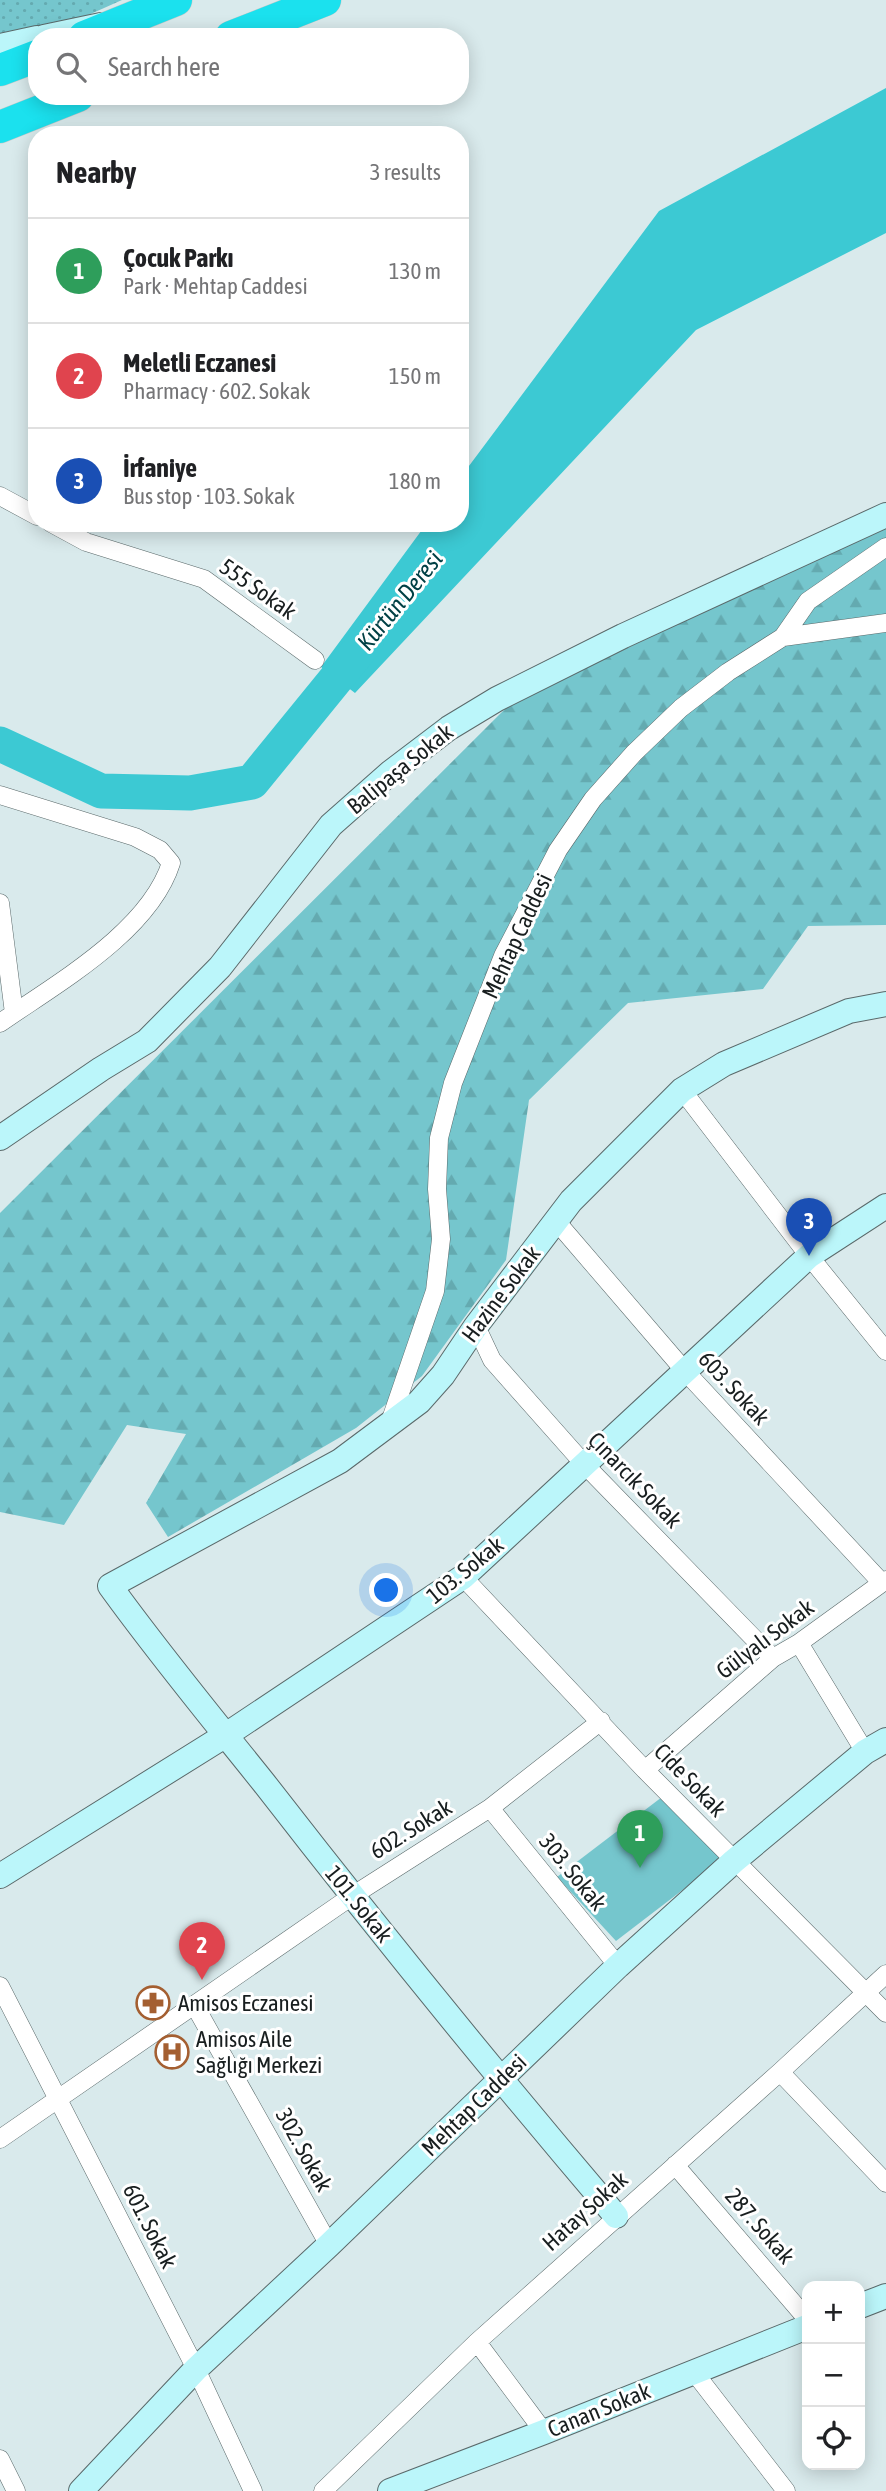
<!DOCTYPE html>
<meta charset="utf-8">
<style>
:root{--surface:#fff;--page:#f6f6f6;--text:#202124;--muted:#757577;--line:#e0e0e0;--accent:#111827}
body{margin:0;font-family:"Asap Condensed",sans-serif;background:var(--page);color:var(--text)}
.controls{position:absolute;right:21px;bottom:21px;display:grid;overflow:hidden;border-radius:14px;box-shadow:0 4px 18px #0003}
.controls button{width:63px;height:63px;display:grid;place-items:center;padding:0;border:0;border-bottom:2px solid var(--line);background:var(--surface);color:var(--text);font:35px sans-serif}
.you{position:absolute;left:387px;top:1591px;width:24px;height:24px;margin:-18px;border:5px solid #fff;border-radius:50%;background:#1a73e8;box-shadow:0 0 0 10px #1a73e833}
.badge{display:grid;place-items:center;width:46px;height:46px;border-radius:50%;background:var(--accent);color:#fff;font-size:23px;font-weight:700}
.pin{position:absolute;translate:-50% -58px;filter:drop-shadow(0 2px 4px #0008)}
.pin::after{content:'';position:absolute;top:37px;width:24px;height:21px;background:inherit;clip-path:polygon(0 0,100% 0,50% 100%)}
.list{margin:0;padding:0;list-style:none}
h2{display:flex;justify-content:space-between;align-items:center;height:91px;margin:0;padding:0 28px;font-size:30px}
h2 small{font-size:23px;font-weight:400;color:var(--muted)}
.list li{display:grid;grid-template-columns:46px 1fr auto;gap:21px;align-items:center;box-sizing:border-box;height:105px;padding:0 28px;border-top:2px solid var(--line)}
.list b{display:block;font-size:26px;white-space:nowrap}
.list p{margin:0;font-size:23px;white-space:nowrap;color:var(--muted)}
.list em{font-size:23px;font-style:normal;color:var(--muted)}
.icon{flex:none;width:38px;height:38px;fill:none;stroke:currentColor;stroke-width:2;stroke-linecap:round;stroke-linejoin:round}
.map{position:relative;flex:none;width:886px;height:2491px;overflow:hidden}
.search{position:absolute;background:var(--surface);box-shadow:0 4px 18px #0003;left:28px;top:28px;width:441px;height:77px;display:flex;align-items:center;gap:18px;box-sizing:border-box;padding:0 24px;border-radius:28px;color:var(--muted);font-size:26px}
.panel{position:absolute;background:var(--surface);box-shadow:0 4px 18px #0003;left:28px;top:126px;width:441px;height:406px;border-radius:28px}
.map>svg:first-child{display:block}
.grass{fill:url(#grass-dots)}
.forest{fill:url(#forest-firs)}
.park{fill:#75c6cd}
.water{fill:#3cc9d3}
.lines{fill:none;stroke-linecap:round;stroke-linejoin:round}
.river{stroke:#3cc9d3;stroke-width:35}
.street-casing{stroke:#5a696a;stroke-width:19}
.secondary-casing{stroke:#5a696a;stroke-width:26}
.highway-casing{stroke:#c8c9c9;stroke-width:33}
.street{stroke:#fff;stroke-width:18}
.secondary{stroke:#bbf6fa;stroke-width:24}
.highway{stroke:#1be1ee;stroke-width:32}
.labels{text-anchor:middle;stroke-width:6;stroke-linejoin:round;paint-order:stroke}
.street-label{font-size:23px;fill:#181e1f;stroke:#fff}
.poi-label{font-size:23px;fill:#181e1f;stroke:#fff;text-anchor:start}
.water-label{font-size:24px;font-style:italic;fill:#004045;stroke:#fff}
</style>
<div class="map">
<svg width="886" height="2491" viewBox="0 0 886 2491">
<defs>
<pattern id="grass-dots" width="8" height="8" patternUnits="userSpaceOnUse" patternTransform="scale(1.75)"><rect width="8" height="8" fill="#75c6cd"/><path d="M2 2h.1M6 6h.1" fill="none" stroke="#64aab0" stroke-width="1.8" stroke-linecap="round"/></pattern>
<pattern id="forest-firs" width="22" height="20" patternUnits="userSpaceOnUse" patternTransform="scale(1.75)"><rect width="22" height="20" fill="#75c6cd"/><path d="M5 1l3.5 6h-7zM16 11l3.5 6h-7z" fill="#64aab0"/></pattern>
</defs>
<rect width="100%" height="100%" fill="#d9eaec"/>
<path class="grass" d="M 0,0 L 122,0 L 39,37 L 0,39 Z"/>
<path class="forest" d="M 886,524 L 886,925 L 808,926 L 763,989 L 628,1003 L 529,1100 L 506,1260 L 422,1376 L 356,1428 L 168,1537 L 146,1503 L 186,1434 L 127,1425 L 64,1525 L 0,1512 L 0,1213 L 510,704 Z"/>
<path class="park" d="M 662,1797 L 723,1859 L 616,1941 L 557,1877 Z"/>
<path class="water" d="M 886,88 L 886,233 L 696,330 L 355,693 L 321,667 L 427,523 L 460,523 L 460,478 L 659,211 Z"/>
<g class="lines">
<path class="river" d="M 0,744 L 101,791 L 190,793 L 252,782 L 366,642"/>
<defs>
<path id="street" d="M 0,496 L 37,516
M 51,523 L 86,542 L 204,579 L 315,660
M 783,637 L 808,601 L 886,547
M 0,795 L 135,837 L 160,850 L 171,863 C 149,932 57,983 0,1023
M 0,903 L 14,1013
M 682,1090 L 809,1256 L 886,1351
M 556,1221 L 684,1370 L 882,1583
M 476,1326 L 492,1360 L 585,1465 L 773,1658
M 389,1425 L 435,1291 L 441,1239 L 437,1189 L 439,1138 L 453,1083 L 503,956 L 558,850 L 593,799 L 634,753 L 681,708 L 728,672 L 783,637 L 886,623
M 463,1577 L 645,1770 L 886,2013
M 799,1643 L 865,1752
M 645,1770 L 773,1658 L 799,1643 L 886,1580
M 490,1808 L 618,1966
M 0,1986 L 196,2369 L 253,2491
M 195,2006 L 329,2245
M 780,2072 L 886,2183
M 0,2139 L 352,1896 L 490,1808 L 601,1721
M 675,2165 L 807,2319
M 477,2342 L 544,2432
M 694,2372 L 786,2491
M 0,2459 L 16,2491
M 323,2491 L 477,2342 L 780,2072 L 886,1974"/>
<path id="secondary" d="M 44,37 L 101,25
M 0,46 L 37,38
M 0,1138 L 101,1069 L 147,1041 L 220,967 L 331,825 L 391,772 L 449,728 L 497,699 L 623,636 L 886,515
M 0,1876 L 226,1735 L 463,1577 L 809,1256 L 886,1206
M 616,2216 C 495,2074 378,1930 264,1783 C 212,1718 159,1654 110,1586 L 340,1461 L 419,1402 L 443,1375 L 476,1326 L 571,1201 L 682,1090 L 724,1064 L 849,1011 L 886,1004
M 860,2306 L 886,2296
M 81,2491 L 196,2369 L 329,2245 L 618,1966 L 734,1861 L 865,1752 L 886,1740
M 390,2491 L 544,2432 L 807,2327"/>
<path id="highway" d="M 84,37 L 176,0
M 231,37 L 325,0
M 0,70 L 37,56
M 0,127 L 78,96"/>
</defs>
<use href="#street" class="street-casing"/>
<use href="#secondary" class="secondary-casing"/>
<use href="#highway" class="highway-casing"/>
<use href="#street" class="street"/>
<use href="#secondary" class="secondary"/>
<use href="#highway" class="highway"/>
</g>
<defs>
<symbol id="pharmacy-ring" viewBox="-11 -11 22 22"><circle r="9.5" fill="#fff" stroke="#a45f31" stroke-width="1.5"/><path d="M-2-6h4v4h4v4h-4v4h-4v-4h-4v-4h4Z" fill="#a45f31"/></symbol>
<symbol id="hospital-ring" viewBox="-11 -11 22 22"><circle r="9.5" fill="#fff" stroke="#a45f31" stroke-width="1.5"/><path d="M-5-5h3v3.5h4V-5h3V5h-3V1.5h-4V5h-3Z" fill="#a45f31"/></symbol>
</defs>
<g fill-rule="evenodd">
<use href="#pharmacy-ring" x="134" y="1984" width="38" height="38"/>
<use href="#hospital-ring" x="153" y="2033" width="38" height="38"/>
</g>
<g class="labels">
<g class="street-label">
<text transform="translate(258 589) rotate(35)" y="8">555 Sokak</text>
<text transform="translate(400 769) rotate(-39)" y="8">Balipaşa Sokak</text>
<text transform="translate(517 936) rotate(-65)" y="8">Mehtap Caddesi</text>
<text transform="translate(501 1294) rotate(-53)" y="8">Hazine Sokak</text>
<text transform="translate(734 1388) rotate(47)" y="8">603. Sokak</text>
<text transform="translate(635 1480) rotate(46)" y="8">Çınarcık Sokak</text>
<text transform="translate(465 1570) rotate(-39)" y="8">103. Sokak</text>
<text transform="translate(765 1639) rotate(-37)" y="8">Gülyalı Sokak</text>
<text transform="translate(690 1780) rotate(46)" y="8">Cide Sokak</text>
<text transform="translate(411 1829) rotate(-32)" y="8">602. Sokak</text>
<text transform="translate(573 1872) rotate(51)" y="8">303. Sokak</text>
<text transform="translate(359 1904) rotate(51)" y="8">101. Sokak</text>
<text transform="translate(474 2105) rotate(-44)" y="8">Mehtap Caddesi</text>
<text transform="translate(304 2150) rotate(61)" y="8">302. Sokak</text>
<text transform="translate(585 2211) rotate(-42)" y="8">Hatay Sokak</text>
<text transform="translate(150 2226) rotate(63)" y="8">601. Sokak</text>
<text transform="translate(760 2226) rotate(49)" y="8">287. Sokak</text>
<text transform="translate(599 2410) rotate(-22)" y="8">Canan Sokak</text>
</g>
<g class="poi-label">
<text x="178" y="2011">Amisos Eczanesi</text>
<text x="196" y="2047">Amisos Aile<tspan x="196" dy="26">Sağlığı Merkezi</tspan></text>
</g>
<g class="water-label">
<text transform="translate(400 601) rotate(-51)" y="8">Kürtün Deresi</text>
</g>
</g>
</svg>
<div class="controls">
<button>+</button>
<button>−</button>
<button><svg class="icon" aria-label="locate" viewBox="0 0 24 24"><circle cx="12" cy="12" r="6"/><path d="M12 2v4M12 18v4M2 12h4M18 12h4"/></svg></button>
</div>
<div class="you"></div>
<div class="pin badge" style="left:640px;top:1868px;background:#2e9e5b">1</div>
<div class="pin badge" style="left:202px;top:1980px;background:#e0444e">2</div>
<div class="pin badge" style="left:809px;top:1256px;background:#1a4fb4">3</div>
<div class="search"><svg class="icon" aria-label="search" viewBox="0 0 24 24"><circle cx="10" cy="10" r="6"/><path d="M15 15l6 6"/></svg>Search here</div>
<section class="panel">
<h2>Nearby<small>3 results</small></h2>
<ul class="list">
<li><span class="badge" style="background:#2e9e5b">1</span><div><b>Çocuk Parkı</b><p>Park · Mehtap Caddesi</p></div><em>130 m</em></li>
<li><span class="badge" style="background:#e0444e">2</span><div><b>Meletli Eczanesi</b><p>Pharmacy · 602. Sokak</p></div><em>150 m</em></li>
<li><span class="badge" style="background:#1a4fb4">3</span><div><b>İrfaniye</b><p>Bus stop · 103. Sokak</p></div><em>180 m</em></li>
</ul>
</section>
</div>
